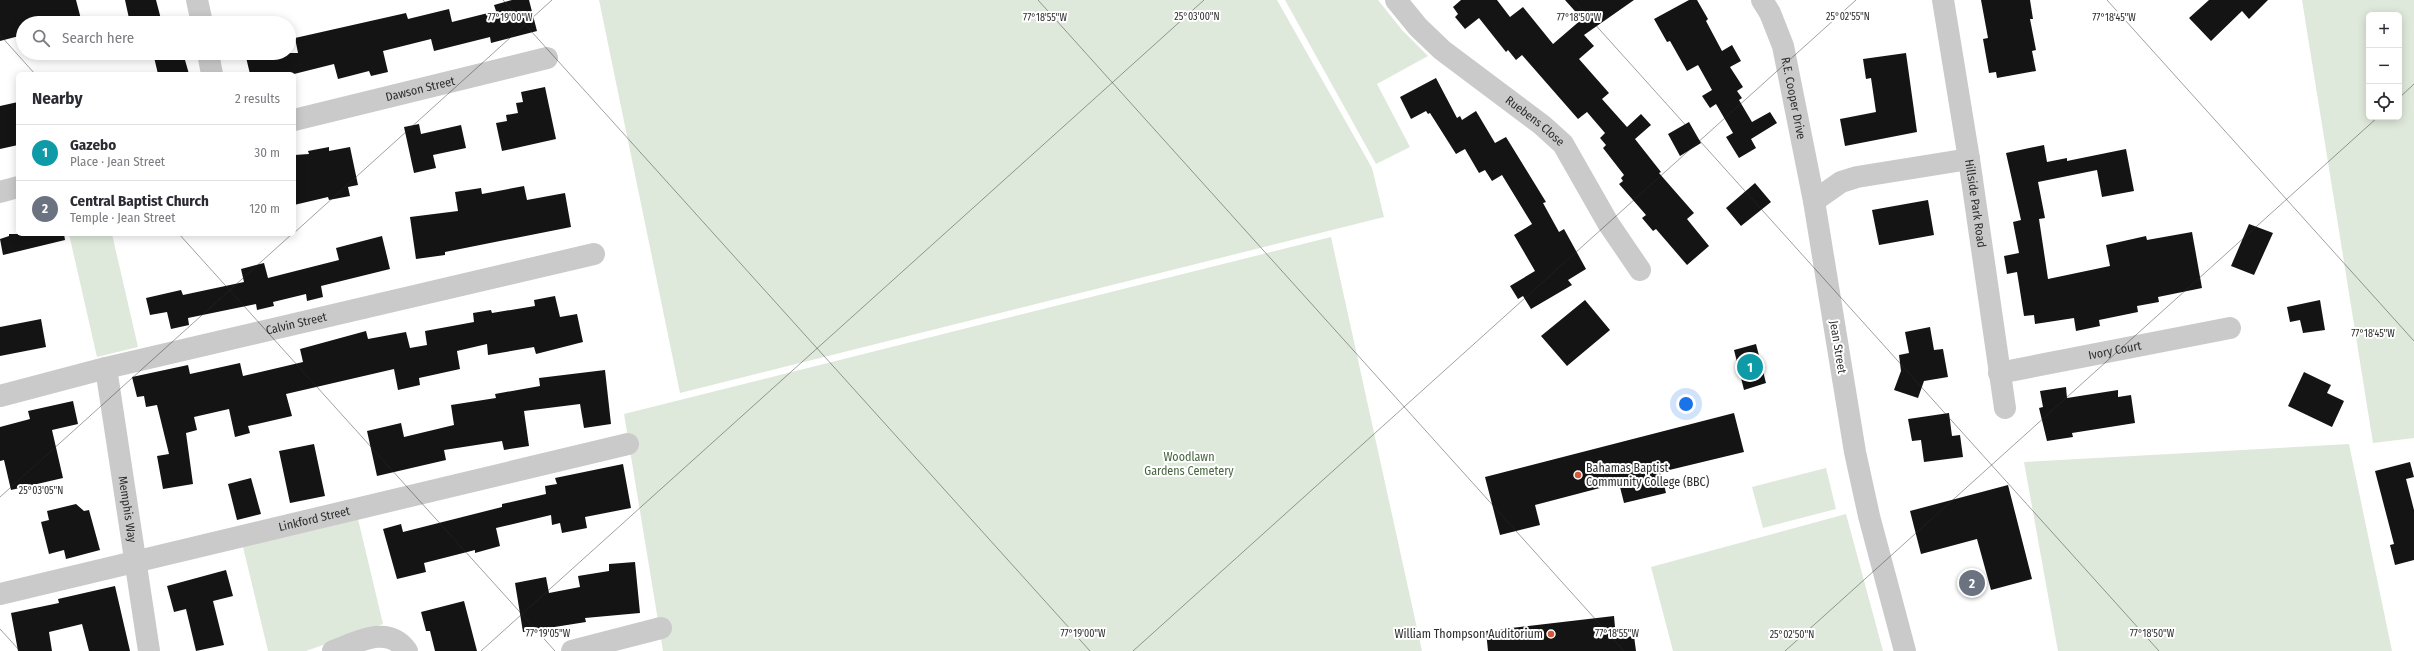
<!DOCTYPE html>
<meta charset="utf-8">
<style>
:root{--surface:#fff;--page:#f2f2f3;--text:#2b2b33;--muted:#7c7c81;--line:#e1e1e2;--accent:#ea580c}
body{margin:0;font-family:"Fira Sans Condensed",sans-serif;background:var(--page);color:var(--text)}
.controls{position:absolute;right:12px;top:12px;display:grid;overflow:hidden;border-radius:6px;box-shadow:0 2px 10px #0003}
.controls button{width:36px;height:36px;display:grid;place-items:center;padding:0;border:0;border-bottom:1px solid var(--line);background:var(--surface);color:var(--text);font:20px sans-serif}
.you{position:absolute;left:1686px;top:404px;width:14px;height:14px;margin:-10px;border:3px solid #fff;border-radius:50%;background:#1a73e8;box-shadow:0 0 0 6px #1a73e833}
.badge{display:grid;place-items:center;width:26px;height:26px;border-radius:50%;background:var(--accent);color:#fff;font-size:13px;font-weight:700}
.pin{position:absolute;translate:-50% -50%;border:2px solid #fff;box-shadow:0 1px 4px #0006}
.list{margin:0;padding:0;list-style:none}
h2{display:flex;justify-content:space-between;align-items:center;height:52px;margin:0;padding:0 16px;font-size:17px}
h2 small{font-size:13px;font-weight:400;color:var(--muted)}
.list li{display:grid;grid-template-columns:26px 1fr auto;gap:12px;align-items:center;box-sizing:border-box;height:56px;padding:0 16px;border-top:1px solid var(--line)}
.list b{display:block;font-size:15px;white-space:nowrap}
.list p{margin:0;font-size:13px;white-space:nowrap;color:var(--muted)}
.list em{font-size:13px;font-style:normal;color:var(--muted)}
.icon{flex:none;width:22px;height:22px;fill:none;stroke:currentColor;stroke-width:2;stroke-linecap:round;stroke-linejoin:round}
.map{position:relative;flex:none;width:2414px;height:651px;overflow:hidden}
.search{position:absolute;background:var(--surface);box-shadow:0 2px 10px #0003;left:16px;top:16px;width:280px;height:44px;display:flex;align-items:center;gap:10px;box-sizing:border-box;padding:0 14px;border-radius:22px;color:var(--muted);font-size:15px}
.panel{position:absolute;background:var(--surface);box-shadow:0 2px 10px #0003;left:16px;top:72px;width:280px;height:164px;border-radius:6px}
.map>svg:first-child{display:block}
.green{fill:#dfe9db;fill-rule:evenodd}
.building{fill:#141414}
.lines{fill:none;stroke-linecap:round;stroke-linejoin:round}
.minor{stroke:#cacaca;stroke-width:22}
.ticks{fill:none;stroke:#2d2d2d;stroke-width:1;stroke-opacity:0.45}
.poi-dot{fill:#d7573b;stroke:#fff;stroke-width:1.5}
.labels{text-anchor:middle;stroke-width:4;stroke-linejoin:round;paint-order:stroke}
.street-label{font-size:12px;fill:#2d2d2d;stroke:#fff}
.park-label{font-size:12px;fill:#46653e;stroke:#fff}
.poi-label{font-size:12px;fill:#2d2d2d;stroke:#fff;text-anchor:start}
.ticks-label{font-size:10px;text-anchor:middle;fill:#2d2d2d;stroke:#fff;stroke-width:4;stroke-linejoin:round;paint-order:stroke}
</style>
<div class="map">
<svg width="2414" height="651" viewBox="0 0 2414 651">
<rect width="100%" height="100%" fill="#fff"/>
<path class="green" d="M 599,0 L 1277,0 L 1372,168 L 1384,217 L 680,393 Z
M 1285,0 L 1378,0 L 1402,30 L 1428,56 L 1377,84 L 1410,147 L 1376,164 Z
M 2302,0 L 2414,0 L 2414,438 L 2373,443 ZM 2369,15 L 2399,15 L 2399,117 L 2369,117 Z
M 69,234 L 112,234 L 138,347 L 97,357 Z
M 1331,237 L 1422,651 L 663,651 L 624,414 Z
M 2349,444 L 2392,651 L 2058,651 L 2024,462 Z
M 1826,468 L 1836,509 L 1763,528 L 1752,487 Z
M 1846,514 L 1883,651 L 1673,651 L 1651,567 Z
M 358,519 L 383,624 L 306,651 L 268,651 L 243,547 Z"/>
<path class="building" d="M 0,0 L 76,0 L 82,23 L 23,23 L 23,35 L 0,41 Z
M 125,0 L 156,0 L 162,23 L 130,23 Z
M 512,0 L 529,0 L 537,31 L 491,43 L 490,37 L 434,51 L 431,39 L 383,51 L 388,72 L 371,76 L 369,71 L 338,79 L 334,64 L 294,74 L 250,74 L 245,53 L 298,53 L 295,38 L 406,13 L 408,19 L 449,9 L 452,22 L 496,11 L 494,5 Z
M 1461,0 L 1497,0 L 1510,17 L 1523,7 L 1553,44 L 1582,19 L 1565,0 L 1634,0 L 1584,35 L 1594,46 L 1579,59 L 1609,93 L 1602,99 L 1627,127 L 1641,114 L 1651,125 L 1635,139 L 1661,172 L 1659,173 L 1694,213 L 1687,219 L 1709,246 L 1687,265 L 1656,229 L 1653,231 L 1642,218 L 1646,215 L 1619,184 L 1623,181 L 1621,178 L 1624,175 L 1603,148 L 1606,145 L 1600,138 L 1605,133 L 1587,112 L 1578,119 L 1522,55 L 1516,60 L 1508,50 L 1506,52 L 1479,18 L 1465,29 L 1455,17 L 1458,14 L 1453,7 Z
M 1689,0 L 1697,0 L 1708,19 L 1706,21 L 1722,51 L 1732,45 L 1741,61 L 1730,67 L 1743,87 L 1737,91 L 1742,98 L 1739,100 L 1752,122 L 1770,112 L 1777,123 L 1751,139 L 1756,148 L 1739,158 L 1726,137 L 1733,133 L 1716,104 L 1710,108 L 1702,96 L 1712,90 L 1698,65 L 1687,71 L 1670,41 L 1667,42 L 1654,19 Z
M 1981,0 L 2030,0 L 2033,19 L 2030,19 L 2036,50 L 2032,51 L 2036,71 L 1997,78 L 1996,72 L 1989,73 L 1983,39 L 1988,38 Z
M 2209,0 L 2268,0 L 2249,19 L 2242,11 L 2211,41 L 2189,18 Z
M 153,53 L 183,53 L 189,74 L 158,74 Z
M 1906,53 L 1917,132 L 1845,146 L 1840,119 L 1876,112 L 1871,78 L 1866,79 L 1863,59 Z
M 1436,78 L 1457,118 L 1460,116 L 1462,120 L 1476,111 L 1495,143 L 1506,137 L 1546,202 L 1543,203 L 1559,232 L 1564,229 L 1586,269 L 1568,280 L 1572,285 L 1531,309 L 1523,296 L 1518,299 L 1510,286 L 1535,271 L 1514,235 L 1532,224 L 1502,175 L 1492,181 L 1485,170 L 1479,173 L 1465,149 L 1456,154 L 1430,113 L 1428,114 L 1426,111 L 1411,119 L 1400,97 Z
M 545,87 L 556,139 L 502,151 L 496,123 L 507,121 L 506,115 L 518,113 L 516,103 L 523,102 L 521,92 Z
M 18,102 L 18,145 L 0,149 L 0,106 Z
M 1689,122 L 1701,143 L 1680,156 L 1668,134 Z
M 419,124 L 421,134 L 461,125 L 466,148 L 433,155 L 436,168 L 414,173 L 404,127 Z
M 2044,145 L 2047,162 L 2067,158 L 2067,161 L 2126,149 L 2134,191 L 2102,197 L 2097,170 L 2038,182 L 2045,218 L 2039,219 L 2048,279 L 2110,266 L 2106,245 L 2146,236 L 2147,240 L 2192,232 L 2202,288 L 2158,297 L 2159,302 L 2137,306 L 2138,312 L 2099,320 L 2100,326 L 2076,331 L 2074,318 L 2035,324 L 2034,315 L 2024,316 L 2017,272 L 2007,274 L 2004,256 L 2019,253 L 2013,222 L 2021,220 L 2006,153 Z
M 329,147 L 329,151 L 350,147 L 358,185 L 348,187 L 350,196 L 329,200 L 328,197 L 294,205 L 294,155 L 309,154 L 308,151 Z
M 1755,183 L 1771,202 L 1741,226 L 1726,208 Z
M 524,186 L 527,200 L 565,193 L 571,227 L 445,252 L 445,255 L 416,259 L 410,217 L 458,211 L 455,192 L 481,188 L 482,194 Z
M 1928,200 L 1934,235 L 1879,245 L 1872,210 Z
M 2249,224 L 2273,233 L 2254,275 L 2231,266 Z
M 9,234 L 64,234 L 65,240 L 3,255 L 0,239 L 9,236 Z
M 382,236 L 390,269 L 321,286 L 323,297 L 307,301 L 306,294 L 273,302 L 274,306 L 257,310 L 256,304 L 188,318 L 189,325 L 171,329 L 167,312 L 150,315 L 146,298 L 181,290 L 183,295 L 244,282 L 241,269 L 264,263 L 268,278 L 339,260 L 336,248 Z
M 555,296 L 560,317 L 577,314 L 583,342 L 536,354 L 534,347 L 488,355 L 487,344 L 457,351 L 460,369 L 419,378 L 420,385 L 398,390 L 394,369 L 286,394 L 292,416 L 248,426 L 250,433 L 235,437 L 229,409 L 194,417 L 197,430 L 186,433 L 193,484 L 163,489 L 157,456 L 169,454 L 157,405 L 146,407 L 144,396 L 137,397 L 132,377 L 188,365 L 190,374 L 240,363 L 243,376 L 303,362 L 300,349 L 366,331 L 368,339 L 406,332 L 410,348 L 427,345 L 425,331 L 474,322 L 473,313 L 491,310 L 492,313 L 535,306 L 534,300 Z
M 1585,300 L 1610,330 L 1567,366 L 1541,336 Z
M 2320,300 L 2325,330 L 2303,333 L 2300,320 L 2290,322 L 2287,307 Z
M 41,319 L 46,347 L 0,356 L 0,327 Z
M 1930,327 L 1934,350 L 1943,349 L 1948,377 L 1924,381 L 1918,398 L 1894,390 L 1901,371 L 1899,355 L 1909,353 L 1905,332 Z
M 1756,344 L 1766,383 L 1744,390 L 1734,350 Z
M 605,370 L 611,424 L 584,428 L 580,404 L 524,411 L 529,446 L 504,450 L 502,441 L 444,450 L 446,460 L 377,476 L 367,431 L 401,423 L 404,437 L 454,425 L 451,405 L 496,398 L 495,394 L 540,386 L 539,378 Z
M 2304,372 L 2331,385 L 2327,393 L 2344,401 L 2332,427 L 2288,406 Z
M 2066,387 L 2067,398 L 2118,390 L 2118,397 L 2131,395 L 2135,423 L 2072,433 L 2073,437 L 2047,441 L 2039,408 L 2043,407 L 2040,391 Z
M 73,401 L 78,424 L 52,430 L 63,478 L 11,490 L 4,460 L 0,461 L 0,427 L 30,419 L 28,411 Z
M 1734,413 L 1744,452 L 1661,472 L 1666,493 L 1624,503 L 1619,483 L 1535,505 L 1540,525 L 1500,535 L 1485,477 Z
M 1949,413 L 1952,436 L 1960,435 L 1963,457 L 1924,462 L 1921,440 L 1912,441 L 1908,419 Z
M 314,444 L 325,496 L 290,503 L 279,451 Z
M 2410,462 L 2414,477 L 2406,479 L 2414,510 L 2414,560 L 2395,565 L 2390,545 L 2394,544 L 2375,471 Z
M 623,464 L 631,508 L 585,517 L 587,528 L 562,533 L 560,523 L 552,525 L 551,515 L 496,528 L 500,546 L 475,553 L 475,550 L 424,563 L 426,572 L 397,579 L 383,529 L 401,524 L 403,532 L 502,507 L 502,504 L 546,494 L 545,486 L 557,484 L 555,478 Z
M 251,478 L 261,514 L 237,520 L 228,484 Z
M 2008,485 L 2032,579 L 1991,590 L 1977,539 L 1921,554 L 1910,511 Z
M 76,504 L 84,511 L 89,510 L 100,550 L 66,559 L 64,550 L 49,554 L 41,522 L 49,520 L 47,511 Z
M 635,562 L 640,613 L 585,618 L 586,622 L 523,632 L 515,583 L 546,577 L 549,593 L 580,587 L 578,576 L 609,571 L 609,564 Z
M 226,570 L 233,596 L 213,601 L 224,645 L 196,651 L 186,609 L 174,612 L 167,586 Z
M 115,586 L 130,651 L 89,651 L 82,624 L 49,632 L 52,651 L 18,651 L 11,613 L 59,603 L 58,599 Z
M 464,601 L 477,651 L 435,651 L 430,631 L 426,631 L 421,612 Z
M 1614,616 L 1616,638 L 1634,636 L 1636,651 L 1488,651 L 1486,631 Z"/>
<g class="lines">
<g class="minor">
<path d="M 197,0 L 202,23"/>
<path id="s1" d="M 1396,0 L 1418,27 L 1442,50 L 1542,125 L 1563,144 L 1608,223 L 1640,270"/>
<path id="s2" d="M 1762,0 L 1770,13 L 1783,46 L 1814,201"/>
<path id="s3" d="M 1943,0 L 1969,159 L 2005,408"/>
<path d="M 208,53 L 212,74"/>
<path id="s4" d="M 294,120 L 547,58"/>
<path d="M 0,192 L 18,187"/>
<path id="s5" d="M 106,368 L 149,651"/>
<path id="s6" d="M 1999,373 L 2230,328"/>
<path id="s7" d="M 0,396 L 106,368 L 594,254"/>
<path id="s8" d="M 0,594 L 628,444"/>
<path d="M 333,651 C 358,642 388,624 407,651"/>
<path d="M 572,651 L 661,628"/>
<path d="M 1905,651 L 1869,516 L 1855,452 L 1814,201 L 1841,182 L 1857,177 L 1969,159"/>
</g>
</g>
<path class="ticks" d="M 503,0 L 1090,651M 1038,0 L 1624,651M 1573,0 L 2159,651M 2107,0 L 2414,341M 0,35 L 35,74M 2399,98 L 2414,84M 294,233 L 552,0M 179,234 L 555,651M 0,497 L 292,234M 0,629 L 20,651M 481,651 L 1204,0M 1133,651 L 1856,0M 1785,651 L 2378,117"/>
<g class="poi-dot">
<circle cx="1578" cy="475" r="4"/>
<circle cx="1551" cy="634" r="4"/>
</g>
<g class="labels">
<g class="street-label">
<text dy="4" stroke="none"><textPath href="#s4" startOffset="130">Dawson Street</textPath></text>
<text dy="4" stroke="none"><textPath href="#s2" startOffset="104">R.E. Cooper Drive</textPath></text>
<text dy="4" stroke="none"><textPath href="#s1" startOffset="185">Ruebens Close</textPath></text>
<text dy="4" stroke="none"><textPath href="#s3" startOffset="206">Hillside Park Road</textPath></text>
<text dy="4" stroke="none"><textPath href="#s7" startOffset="305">Calvin Street</textPath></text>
<text transform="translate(1838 347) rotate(81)" y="4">Jean Street</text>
<text dy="4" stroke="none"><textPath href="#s6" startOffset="118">Ivory Court</textPath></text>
<text dy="4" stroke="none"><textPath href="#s5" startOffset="143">Memphis Way</textPath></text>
<text dy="4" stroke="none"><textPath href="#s8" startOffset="323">Linkford Street</textPath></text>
</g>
<g class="park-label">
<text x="1189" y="461">Woodlawn<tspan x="1189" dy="14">Gardens Cemetery</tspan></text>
</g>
<g class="poi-label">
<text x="1586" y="472">Bahamas Baptist<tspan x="1586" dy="14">Community College (BBC)</tspan></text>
<text x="1543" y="638" text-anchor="end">William Thompson Auditorium</text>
</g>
</g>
<g class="ticks-label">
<text x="1197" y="20">25°03'00"N</text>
<text x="1848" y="20">25°02'55"N</text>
<text x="510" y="21">77°19'00"W</text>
<text x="1579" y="21">77°18'50"W</text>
<text x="2114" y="21">77°18'45"W</text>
<text x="1045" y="21">77°18'55"W</text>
<text x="2373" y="337">77°18'45"W</text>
<text x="41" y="494">25°03'05"N</text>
<text x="548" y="637">77°19'05"W</text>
<text x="1083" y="637">77°19'00"W</text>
<text x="1617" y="637">77°18'55"W</text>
<text x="2152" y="637">77°18'50"W</text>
<text x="1792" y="638">25°02'50"N</text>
</g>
</svg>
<div class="controls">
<button>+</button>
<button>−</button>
<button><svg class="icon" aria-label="locate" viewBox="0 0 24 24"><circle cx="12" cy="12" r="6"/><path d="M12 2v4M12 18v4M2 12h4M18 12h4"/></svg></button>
</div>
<div class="you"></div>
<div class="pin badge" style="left:1750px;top:367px;background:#0f9aa8">1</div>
<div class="pin badge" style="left:1972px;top:583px;background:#6b7280">2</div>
<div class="search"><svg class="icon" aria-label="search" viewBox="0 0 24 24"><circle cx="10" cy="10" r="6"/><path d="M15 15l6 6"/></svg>Search here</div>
<section class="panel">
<h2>Nearby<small>2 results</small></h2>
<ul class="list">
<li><span class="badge" style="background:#0f9aa8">1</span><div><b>Gazebo</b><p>Place · Jean Street</p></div><em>30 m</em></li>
<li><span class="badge" style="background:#6b7280">2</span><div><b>Central Baptist Church</b><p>Temple · Jean Street</p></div><em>120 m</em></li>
</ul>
</section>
</div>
